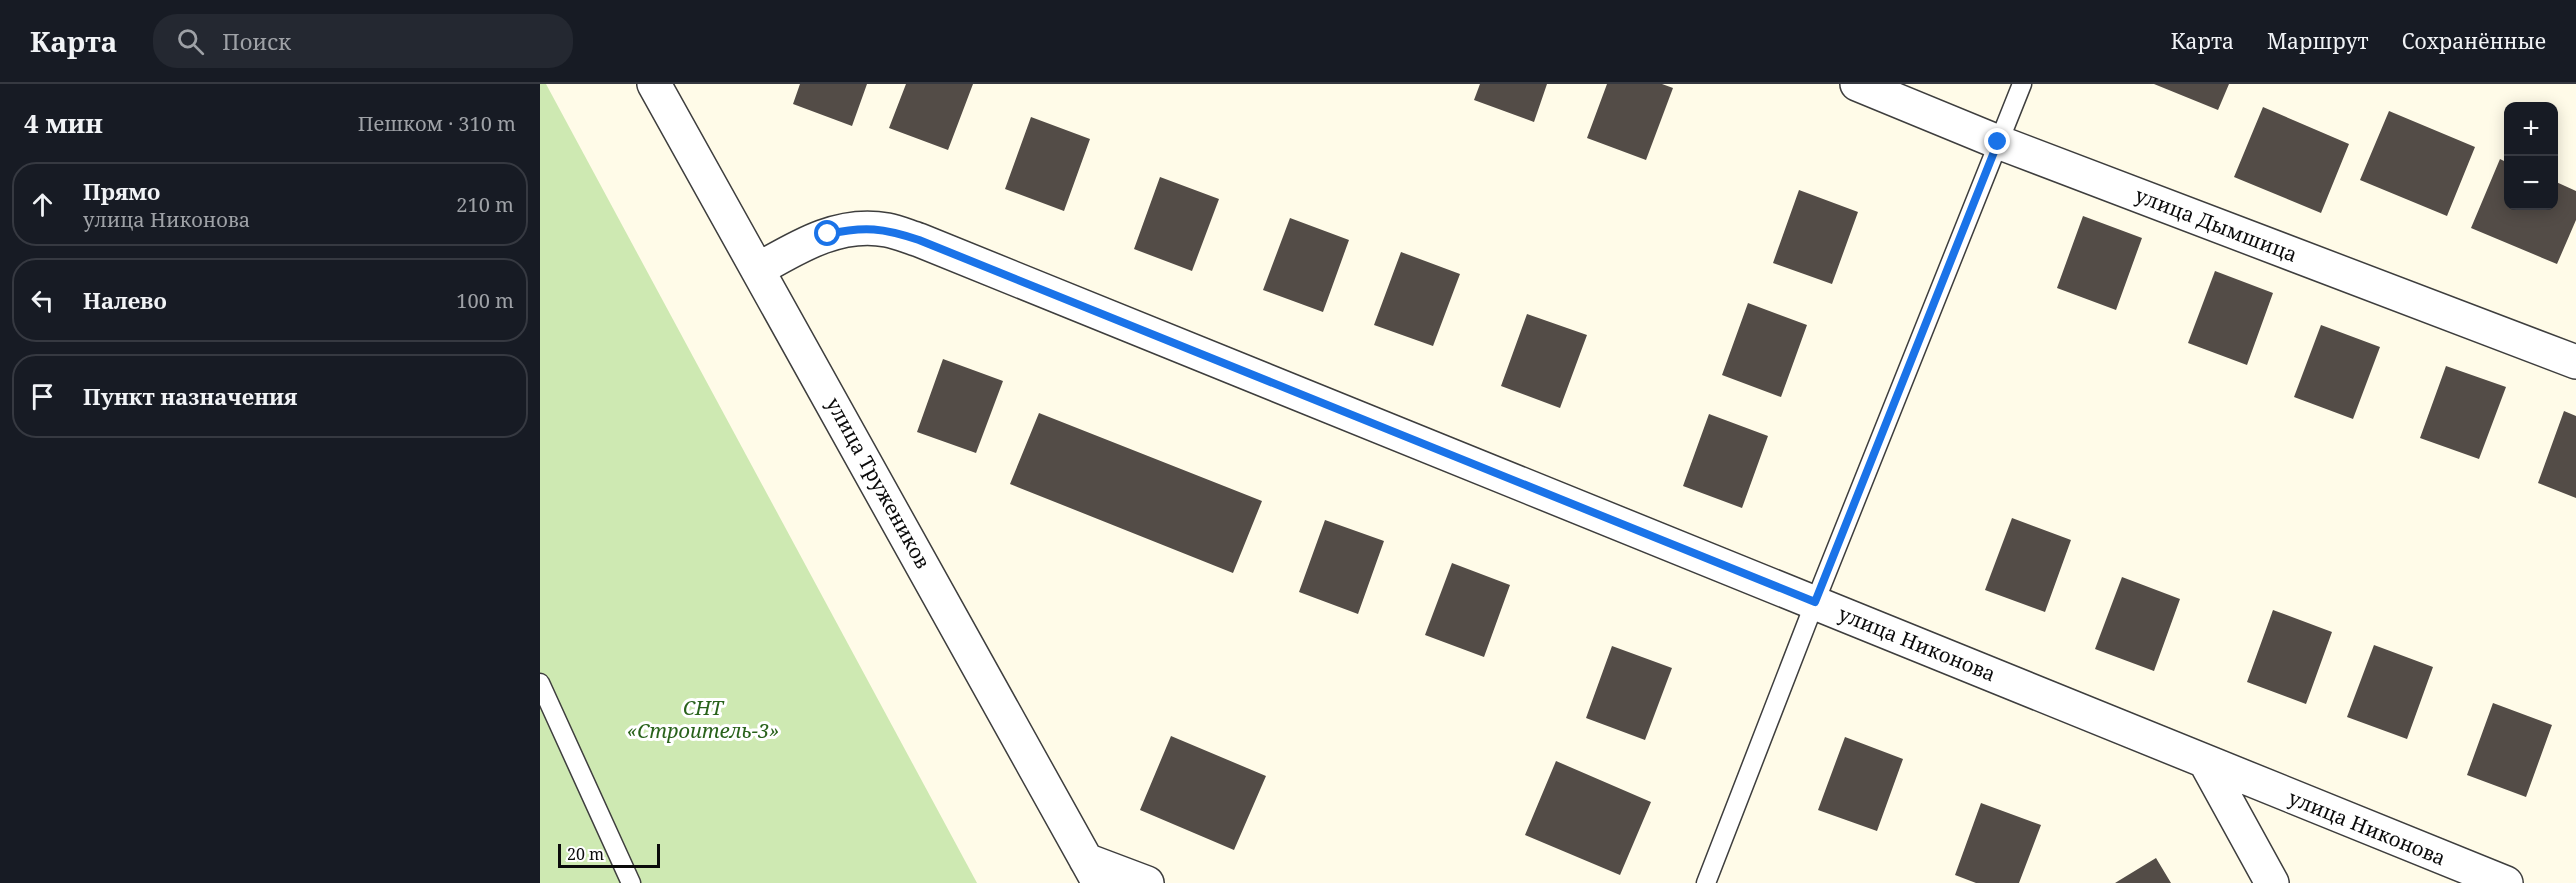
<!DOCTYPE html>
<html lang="ru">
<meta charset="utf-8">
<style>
:root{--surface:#171b24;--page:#242831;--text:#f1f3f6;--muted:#9ea1a6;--line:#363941}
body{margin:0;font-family:"Noto Serif",serif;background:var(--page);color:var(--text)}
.controls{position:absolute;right:18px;top:18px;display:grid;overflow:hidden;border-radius:12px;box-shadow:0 3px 15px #0003}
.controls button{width:54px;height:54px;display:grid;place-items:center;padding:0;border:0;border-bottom:2px solid var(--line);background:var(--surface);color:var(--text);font:30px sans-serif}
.scale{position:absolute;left:18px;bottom:15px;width:102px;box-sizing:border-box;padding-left:6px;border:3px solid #0b0b0b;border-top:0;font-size:16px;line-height:21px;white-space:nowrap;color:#0b0b0b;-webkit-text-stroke:4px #fff;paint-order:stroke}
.stop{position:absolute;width:18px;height:18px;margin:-14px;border:4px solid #1a73e8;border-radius:50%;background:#fff}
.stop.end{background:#1a73e8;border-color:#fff;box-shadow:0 2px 6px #0008}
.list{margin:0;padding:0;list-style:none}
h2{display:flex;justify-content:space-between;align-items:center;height:78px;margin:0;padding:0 24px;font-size:26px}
h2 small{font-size:20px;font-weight:400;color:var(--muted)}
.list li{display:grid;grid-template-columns:39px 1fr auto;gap:18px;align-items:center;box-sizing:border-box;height:84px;margin:0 12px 12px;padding:0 12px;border:2px solid var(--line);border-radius:24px}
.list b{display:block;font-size:22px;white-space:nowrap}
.list p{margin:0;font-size:20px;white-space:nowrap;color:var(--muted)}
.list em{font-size:20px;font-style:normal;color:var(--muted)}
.icon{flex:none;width:33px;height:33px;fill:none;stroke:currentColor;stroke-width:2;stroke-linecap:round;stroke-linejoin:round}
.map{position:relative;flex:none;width:2036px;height:799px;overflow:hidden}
header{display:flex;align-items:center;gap:36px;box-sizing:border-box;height:84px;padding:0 30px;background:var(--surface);border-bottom:2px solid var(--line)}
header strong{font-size:28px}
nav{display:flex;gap:33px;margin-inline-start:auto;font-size:21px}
.search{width:420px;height:54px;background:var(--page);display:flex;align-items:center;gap:15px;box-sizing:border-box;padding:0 21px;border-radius:24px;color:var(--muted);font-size:22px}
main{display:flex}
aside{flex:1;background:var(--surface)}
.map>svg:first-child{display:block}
.green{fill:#cee9b2}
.building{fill:#534c47}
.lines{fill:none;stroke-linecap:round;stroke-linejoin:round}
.lane-casing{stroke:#3e3e3e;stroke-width:21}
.street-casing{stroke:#3e3e3e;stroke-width:36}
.lane{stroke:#fff;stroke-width:18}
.street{stroke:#fff;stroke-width:33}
.route{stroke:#1a73e8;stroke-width:8}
.labels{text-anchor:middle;stroke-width:6;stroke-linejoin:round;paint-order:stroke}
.street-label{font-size:20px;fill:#0b0b0b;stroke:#fff}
.park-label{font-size:20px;font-style:italic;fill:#29621b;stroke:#fff}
</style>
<header>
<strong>Карта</strong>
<div class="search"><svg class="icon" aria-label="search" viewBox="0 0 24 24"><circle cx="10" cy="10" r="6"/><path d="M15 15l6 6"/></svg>Поиск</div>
<nav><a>Карта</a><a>Маршрут</a><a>Сохранённые</a></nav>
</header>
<main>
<aside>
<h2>4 мин<small>Пешком · 310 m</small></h2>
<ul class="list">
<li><svg class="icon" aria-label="ahead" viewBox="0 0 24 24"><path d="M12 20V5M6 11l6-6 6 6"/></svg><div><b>Прямо</b><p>улица Никонова</p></div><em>210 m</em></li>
<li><svg class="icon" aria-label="left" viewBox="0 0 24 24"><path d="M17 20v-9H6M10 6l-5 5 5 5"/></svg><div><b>Налево</b></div><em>100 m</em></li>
<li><svg class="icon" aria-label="arrive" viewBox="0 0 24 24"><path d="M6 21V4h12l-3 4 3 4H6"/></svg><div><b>Пункт назначения</b></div></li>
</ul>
</aside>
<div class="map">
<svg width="2036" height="799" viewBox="0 0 2036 799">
<rect width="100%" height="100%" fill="#fffbe8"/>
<path class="green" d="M 0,0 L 6,0 L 437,799 L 0,799 Z"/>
<path class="building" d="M 260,0 L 327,0 L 312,42 L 253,20 Z
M 366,0 L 433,0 L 408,66 L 349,44 Z
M 940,0 L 1007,0 L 994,38 L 934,16 Z
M 1067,0 L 1122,0 L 1133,4 L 1106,76 L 1047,54 Z
M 1614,0 L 1689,0 L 1678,26 Z
M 1723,23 L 1809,60 L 1781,129 L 1694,93 Z
M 1849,27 L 1935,63 L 1907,132 L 1820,96 Z
M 491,33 L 550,55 L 524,127 L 465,105 Z
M 1960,75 L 1968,79 L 1968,122 L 2014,122 L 2014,97 L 2036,107 L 2036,136 L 2017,180 L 1931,144 Z
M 620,93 L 679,115 L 652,187 L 594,165 Z
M 1259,106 L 1318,128 L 1292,200 L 1233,179 Z
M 1543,132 L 1602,154 L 1576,226 L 1517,204 Z
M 750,134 L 809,156 L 783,228 L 723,206 Z
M 861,168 L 920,190 L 893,262 L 834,241 Z
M 1675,187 L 1733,209 L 1707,281 L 1648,259 Z
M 1208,219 L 1267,241 L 1241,313 L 1182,291 Z
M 987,230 L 1047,251 L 1020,324 L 961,302 Z
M 1781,241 L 1840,263 L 1813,335 L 1754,313 Z
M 403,275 L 463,297 L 436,369 L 377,348 Z
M 1906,282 L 1966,303 L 1939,375 L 1880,354 Z
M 2024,327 L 2036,332 L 2036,414 L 1998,399 Z
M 499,329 L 722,417 L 693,489 L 470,400 Z
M 1169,330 L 1228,352 L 1202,424 L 1143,402 Z
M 1472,434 L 1531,456 L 1505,528 L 1445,506 Z
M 785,436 L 844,457 L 818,530 L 759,508 Z
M 912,479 L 970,501 L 944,573 L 885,551 Z
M 1582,493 L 1640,515 L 1614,587 L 1555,565 Z
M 1733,526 L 1792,548 L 1766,620 L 1707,598 Z
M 1834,561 L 1893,583 L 1867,655 L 1807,633 Z
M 1072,562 L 1132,584 L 1105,656 L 1046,634 Z
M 1953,619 L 2012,641 L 1986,713 L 1927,691 Z
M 631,652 L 726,692 L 694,766 L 600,726 Z
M 1305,653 L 1363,675 L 1337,747 L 1278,726 Z
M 1016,677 L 1111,718 L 1080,791 L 985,751 Z
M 1441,719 L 1501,741 L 1479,799 L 1436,799 L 1415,791 Z
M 1616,774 L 1631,799 L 1575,799 Z"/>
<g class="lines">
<defs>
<path id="lane" d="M 0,599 L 91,799
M 1166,799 L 1275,518 L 1482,0"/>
<path id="street" d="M 114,0 L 559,799
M 1317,0 L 1458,58 L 2036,278
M 219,185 C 259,162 300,137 347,146 C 358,148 369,153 379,156 L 1966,799
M 1666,679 L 1732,799
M 546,776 L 607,799"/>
</defs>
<use href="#lane" class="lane-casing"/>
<use href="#street" class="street-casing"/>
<use href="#lane" class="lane"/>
<use href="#street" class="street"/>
</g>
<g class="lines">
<path class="route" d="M 288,150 C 325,142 343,144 379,156 L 1275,518 L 1458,58"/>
</g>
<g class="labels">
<g class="street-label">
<text transform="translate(1676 141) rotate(21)" y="7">улица Дымшица</text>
<text transform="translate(338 399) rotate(61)" y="7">улица Тружеников</text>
<text transform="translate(1377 560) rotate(22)" y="7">улица Никонова</text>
<text transform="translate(1827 744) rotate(22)" y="7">улица Никонова</text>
</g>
<g class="park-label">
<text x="163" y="631">СНТ<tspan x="163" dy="23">«Строитель-3»</tspan></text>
</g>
</g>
</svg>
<div class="controls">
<button>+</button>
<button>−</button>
</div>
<div class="scale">20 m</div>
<div class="stop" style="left:288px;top:150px"></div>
<div class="stop end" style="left:1458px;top:58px"></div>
</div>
</main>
